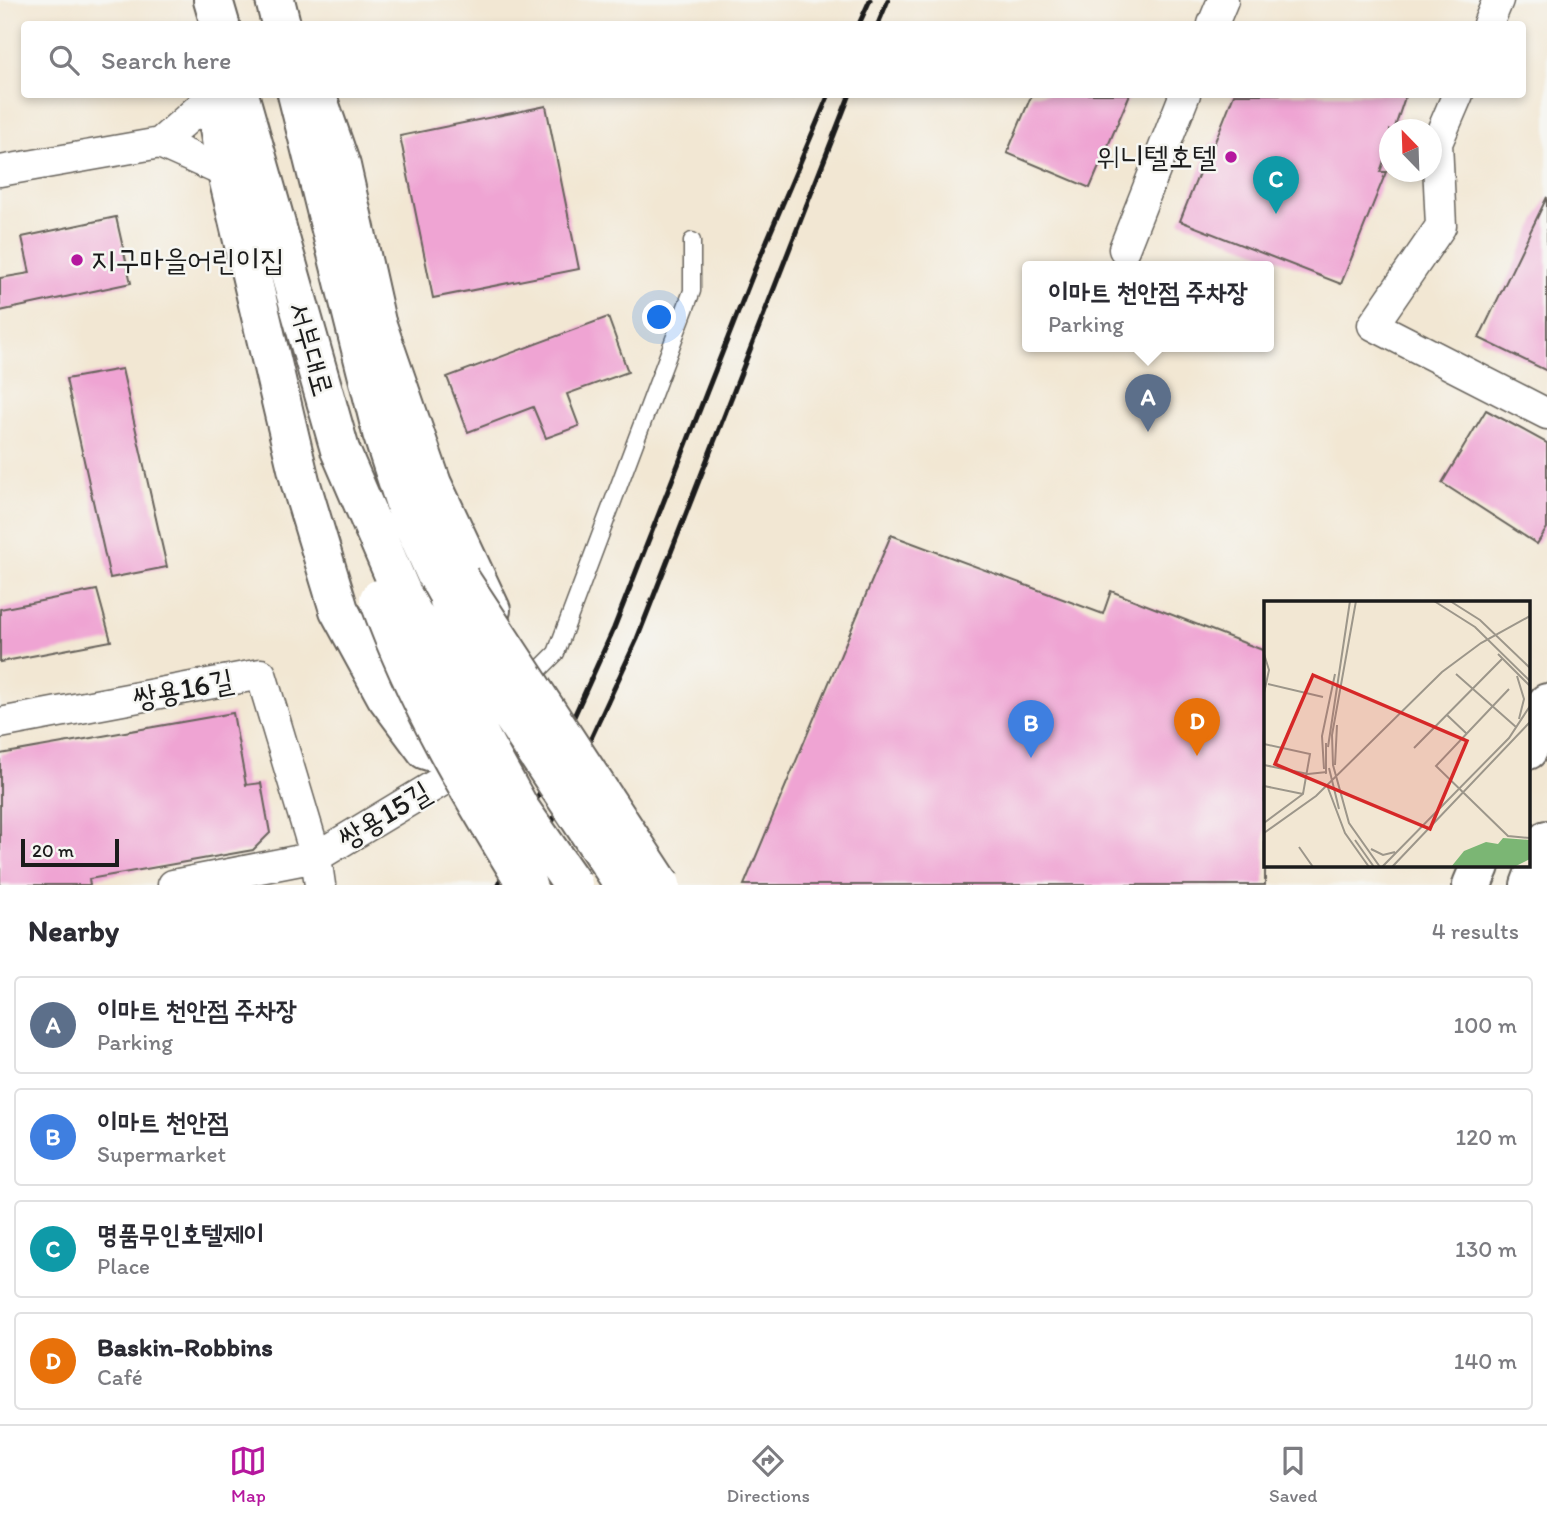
<!DOCTYPE html>
<meta charset="utf-8">
<style>
:root{--surface:#fff;--page:#f7f7f7;--text:#2b2b33;--muted:#7c7c81;--line:#e1e1e2;--accent:#b5179e}
body{margin:0;font-family:Itim,"Poor Story",sans-serif;background:var(--page);color:var(--text)}
.compass{position:absolute;left:1379px;top:119px;width:63px;height:63px;border-radius:50%;background:var(--surface);box-shadow:0 4px 10px #0003;rotate:337deg}
.scale{position:absolute;left:21px;bottom:18px;width:98px;box-sizing:border-box;padding-left:7px;border:4px solid #1c1c1c;border-top:0;font-size:19px;line-height:24px;white-space:nowrap;color:#1c1c1c;-webkit-text-stroke:5px #f6f6f2;paint-order:stroke}
.you{position:absolute;left:660px;top:318px;width:24px;height:24px;margin:-18px;border:5px solid #fff;border-radius:50%;background:#1a73e8;box-shadow:0 0 0 10px #1a73e833}
.badge{display:grid;place-items:center;width:46px;height:46px;border-radius:50%;background:var(--accent);color:#fff;font-size:23px;font-weight:700}
.pin{position:absolute;translate:-50% -58px;filter:drop-shadow(0 2px 4px #0008)}
.pin::after{content:'';position:absolute;top:37px;width:24px;height:21px;background:inherit;clip-path:polygon(0 0,100% 0,50% 100%)}
.popup{position:absolute;left:1022px;top:261px;width:252px;height:91px;box-sizing:border-box;display:grid;place-content:center;border-radius:7px;background:var(--surface);filter:drop-shadow(0 2px 5px #0005);font-size:23px;white-space:nowrap;color:var(--muted)}
.popup b{font-size:26px;color:var(--text)}
.popup::after{content:'';position:absolute;left:50%;top:100%;margin-left:-14px;border:14px solid transparent;border-top-color:var(--surface)}
.list{margin:0;padding:0;list-style:none}
h2{display:flex;justify-content:space-between;align-items:center;height:91px;margin:0;padding:0 28px;font-size:30px}
h2 small{font-size:23px;font-weight:400;color:var(--muted)}
.list li{display:grid;grid-template-columns:46px 1fr auto;gap:21px;align-items:center;box-sizing:border-box;height:98px;margin:0 14px 14px;padding:0 14px;border:2px solid var(--line);border-radius:7px}
.list b{display:block;font-size:26px;white-space:nowrap}
.list p{margin:0;font-size:23px;white-space:nowrap;color:var(--muted)}
.list em{font-size:23px;font-style:normal;color:var(--muted)}
.icon{flex:none;width:38px;height:38px;fill:none;stroke:currentColor;stroke-width:2;stroke-linecap:round;stroke-linejoin:round}
.map{position:relative;flex:none;width:1547px;height:885px;overflow:hidden}
.search{position:absolute;background:var(--surface);box-shadow:0 4px 10px #0003;left:21px;right:21px;top:21px;height:77px;display:flex;align-items:center;gap:18px;box-sizing:border-box;padding:0 24px;border-radius:7px;color:var(--muted);font-size:26px}
.sheet{height:539px;background:var(--surface)}
nav{display:flex;justify-content:space-around;align-items:center;box-sizing:border-box;height:98px;border-top:2px solid var(--line);background:var(--surface);font-size:19px;color:var(--muted)}
nav a{display:grid;justify-items:center;gap:4px}
nav .on{color:var(--accent)}
.map>svg:first-child{display:block}
.building{fill:#efa4d3}
.lines{fill:none;stroke-linecap:round;stroke-linejoin:round}
.service-casing{stroke:#67635c;stroke-width:19}
.minor-casing{stroke:#67635c;stroke-width:33}
.tertiary-casing{stroke:#67635c;stroke-width:42}
.secondary-casing{stroke:#67635c;stroke-width:42}
.service{stroke:#fff;stroke-width:16}
.minor{stroke:#fff;stroke-width:30}
.tertiary{stroke:#fff;stroke-width:38}
.secondary{stroke:#fff;stroke-width:38}
.rail{stroke:#1c1c1c;stroke-width:5}
.secondary-bridge-casing{stroke:#67635c;stroke-width:42;stroke-linecap:butt}
.secondary-bridge{stroke:#fff;stroke-width:38}
.poi-dot{fill:#b5179e;stroke:#f6f6f2;stroke-width:2.5}
.labels{text-anchor:middle;stroke-width:5;stroke-linejoin:round;paint-order:stroke}
.poi-label{font-size:30px;fill:#1c1c1c;stroke:#f6f6f2;text-anchor:end}
.street-label{font-size:30px;fill:#1c1c1c;stroke:#f6f6f2}
.inset-road{fill:none;stroke:#9c968a;stroke-width:2}
.view{fill:#d62828;fill-opacity:0.15;stroke:#d62828;stroke-width:3.5}
.inset-edge{fill:none;stroke:#1c1c1c;stroke-width:3.5}
</style>
<div class="map">
<svg width="1547" height="885" viewBox="0 0 1547 885">
<rect width="100%" height="100%" fill="#f6f6f2"/>
<filter id="ink" filterUnits="userSpaceOnUse"><feTurbulence type="fractalNoise" baseFrequency=".0143" numOctaves="2"/><feDisplacementMap in="SourceGraphic" scale="14" xChannelSelector="R" yChannelSelector="G"/><feConvolveMatrix kernelMatrix="1 2 1 2 8 2 1 2 1" color-interpolation-filters="sRGB"/></filter>
<filter id="wash" filterUnits="userSpaceOnUse"><feTurbulence type="fractalNoise" baseFrequency=".00686" numOctaves="4" result="noise"/><feDisplacementMap in="SourceGraphic" scale="28" xChannelSelector="R" yChannelSelector="G"/><feGaussianBlur stdDeviation="1.57" result="paint"/><feColorMatrix in="noise" values="0 0 0 0 0 0 0 0 0 0 0 0 0 0 0 0 0 1.4 0 .05"/><feComposite in="paint" operator="in"/></filter>
<g filter="url(#wash)">
<rect width="100%" height="100%" fill="#f2e7d3"/>
<g id="blocks">
<path class="building" d="M 1032,94 L 1130,94 L 1090,188 L 1007,153 Z
M 1234,94 L 1406,94 L 1394,130 L 1390,130 L 1390,144 L 1380,172 L 1386,172 L 1341,284 L 1180,221 L 1211,143 L 1214,144 Z
M 546,106 L 579,269 L 433,298 L 400,136 Z
M 1547,197 L 1547,371 L 1479,338 Z
M 116,217 L 131,283 L 0,311 L 0,278 L 30,273 L 22,237 Z
M 608,317 L 628,372 L 567,394 L 579,426 L 546,438 L 533,407 L 468,432 L 447,377 Z
M 122,369 L 167,567 L 110,578 L 66,379 Z
M 1486,410 L 1547,443 L 1547,528 L 1537,544 L 1442,483 Z
M 891,535 L 1103,614 L 1111,591 L 1265,651 L 1265,885 L 744,885 Z
M 97,590 L 111,641 L 0,662 L 0,609 Z
M 233,713 L 246,785 L 261,783 L 270,833 L 253,850 L 89,879 L 90,885 L 0,885 L 0,754 Z"/>
</g>
</g>
<g filter="url(#ink)">
<use href="#blocks" fill-opacity="0" stroke="#67635c" stroke-width="2"/>
<g class="lines">
<defs>
<path id="service" d="M 526,683 L 556,653 L 692,291 L 692,241"/>
<path id="minor" d="M 1213,24 L 1223,0
M 1488,24 L 1498,0
M 1458,94 L 1437,143 L 1441,226 L 1373,325 L 1547,414
M 213,96 L 160,143 L 227,173
M 0,171 L 160,143
M 1124,249 L 1185,94
M 0,723 L 261,674 L 316,857 L 320,885
M 173,885 L 316,857 L 470,764"/>
<path id="tertiary" d="M 213,94 L 227,173 L 300,481 L 339,610 L 386,696 L 426,750 L 470,764 L 473,760
M 316,94 L 341,166 L 376,322 L 432,484 L 491,610"/>
<path id="secondary" d="M 213,0 L 220,24
M 275,0 L 281,24
M 239,94 L 340,450 L 403,596
M 297,94 L 382,433 L 407,510 L 441,586
M 1528,750 L 1547,703
M 1472,885 L 1480,866
M 1530,885 L 1547,840"/>
</defs>
<use href="#service" class="service-casing"/>
<use href="#minor" class="minor-casing"/>
<use href="#tertiary" class="tertiary-casing"/>
<use href="#secondary" class="secondary-casing"/>
<use href="#service" class="service"/>
<use href="#minor" class="minor"/>
<use href="#tertiary" class="tertiary"/>
<use href="#secondary" class="secondary"/>
<path class="rail" d="M 859,24 L 870,0
M 878,24 L 888,0
M 498,885 L 614,628 L 755,269 L 829,94
M 523,885 L 637,639 L 850,94"/>
<defs>
<path id="secondary-bridge" d="M 460,579 L 661,885
M 403,596 L 520,809 L 573,885
M 379,599 C 416,702 470,793 527,885
M 449,601 L 491,684 L 624,885"/>
</defs>
<use href="#secondary-bridge" class="secondary-bridge-casing"/>
<use href="#secondary-bridge" class="secondary-bridge"/>
</g>
</g>
<g class="poi-dot">
<circle cx="1231" cy="157" r="7"/>
<circle cx="77" cy="260" r="7"/>
</g>
<g class="labels">
<g class="poi-label">
<text x="1217" y="167">위니텔호텔</text>
<text x="91" y="270" text-anchor="start">지구마을어린이집</text>
</g>
<g class="street-label">
<text transform="translate(311 349) rotate(74)" y="10">서부대로</text>
<text transform="translate(183 689) rotate(-11)" y="10">쌍용16길</text>
<text transform="translate(384 815) rotate(-31)" y="10">쌍용15길</text>
</g>
</g>
<g transform="translate(1264 601)">
<rect width="266" height="266" fill="#f2e7d3"/>
<path d="M 239,237 L 266,239 L 266,258 L 250,266 L 187,266 L 200,250 L 222,241 L 234,243 Z" fill="#7bb674"/>
<path class="inset-road" d="M 92,0 L 68,134 L 69,164 L 85,222 L 116,266M 170,0 L 211,26 L 266,80M 186,0 L 216,19 L 266,67M 0,53 L 5,69 L 0,92M 234,53 L 266,85M 192,73 L 252,126M 253,75 L 260,98 L 255,118M 4,83 L 59,96M 245,88 L 172,165 L 244,235 L 266,237M 183,114 L 203,133M 62,142 L 62,173M 0,143 L 46,153 L 39,193 L 0,222M 64,146 L 86,0M 150,147 L 238,58M 0,164 L 44,173 L 63,171M 71,164 L 73,124M 65,167 L 75,208M 60,168 L 58,135 L 71,73M 0,185 L 39,193M 64,187 L 81,232 L 105,266M 0,232 L 52,195 L 178,71 L 217,42 L 266,15M 91,239 L 110,266M 35,246 L 49,266M 107,248 L 119,254 L 131,251M 118,266 L 245,137 L 266,105M 128,266 L 266,121"/>
<path class="view" d="M 49,74 L 203,140 L 166,228 L 11,163 Z"/>
<rect width="266" height="266" class="inset-edge"/>
</g>
</svg>
<svg class="compass" viewBox="-18 -18 36 36"><path d="M0-13l5 13h-10z" fill="#e53935"/><path d="M0 13l5-13h-10z" fill="#7c7c81"/></svg>
<div class="scale">20 m</div>
<div class="you"></div>
<div class="pin badge" style="left:1148px;top:432px;background:#5c6f8a">A</div>
<div class="popup"><b>이마트 천안점 주차장</b>Parking</div>
<div class="pin badge" style="left:1031px;top:758px;background:#3f7fe0">B</div>
<div class="pin badge" style="left:1276px;top:214px;background:#0f9aa8">C</div>
<div class="pin badge" style="left:1197px;top:756px;background:#e8710a">D</div>
<div class="search"><svg class="icon" aria-label="search" viewBox="0 0 24 24"><circle cx="10" cy="10" r="6"/><path d="M15 15l6 6"/></svg>Search here</div>
</div>
<section class="sheet">
<h2>Nearby<small>4 results</small></h2>
<ul class="list">
<li><span class="badge" style="background:#5c6f8a">A</span><div><b>이마트 천안점 주차장</b><p>Parking</p></div><em>100 m</em></li>
<li><span class="badge" style="background:#3f7fe0">B</span><div><b>이마트 천안점</b><p>Supermarket</p></div><em>120 m</em></li>
<li><span class="badge" style="background:#0f9aa8">C</span><div><b>명품무인호텔제이</b><p>Place</p></div><em>130 m</em></li>
<li><span class="badge" style="background:#e8710a">D</span><div><b>Baskin-Robbins</b><p>Café</p></div><em>140 m</em></li>
</ul>
</section>
<nav>
<a class="on"><svg class="icon" aria-label="map" viewBox="0 0 24 24"><path d="M3 6l6-2 6 2 6-2v14l-6 2-6-2-6 2zM9 4v14M15 6v14"/></svg>Map</a>
<a><svg class="icon" aria-label="directions" viewBox="0 0 24 24"><path d="M12 3l9 9-9 9-9-9zM9 14v-3h6M13 9l2 2-2 2"/></svg>Directions</a>
<a><svg class="icon" aria-label="saved" viewBox="0 0 24 24"><path d="M7 4h10v16l-5-4-5 4z"/></svg>Saved</a>
</nav>
